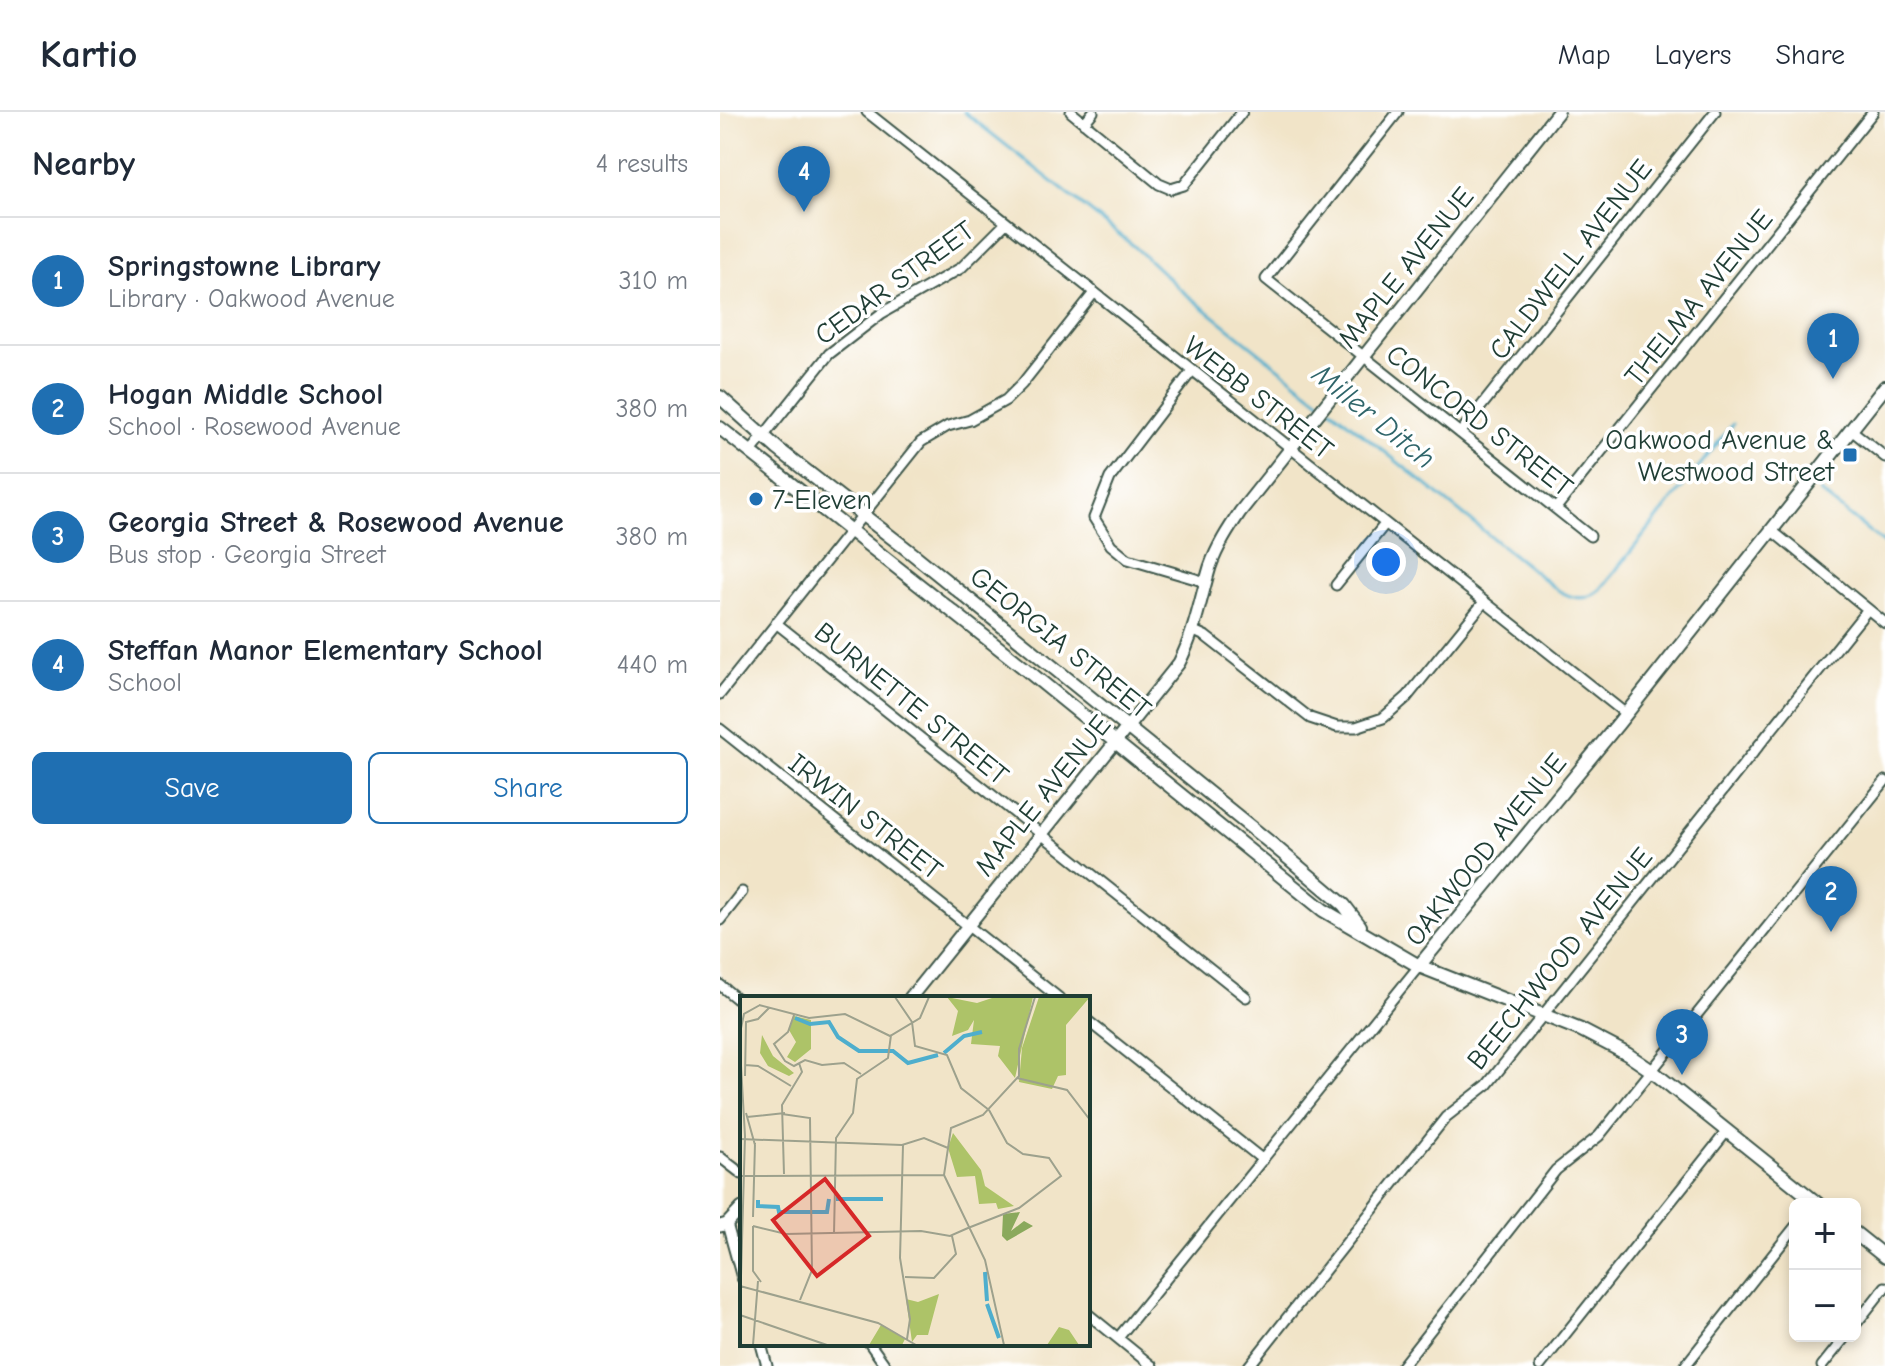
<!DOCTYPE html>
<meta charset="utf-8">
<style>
:root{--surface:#fff;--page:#f6f6f7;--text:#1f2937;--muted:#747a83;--line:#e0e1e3;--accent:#1f6fb2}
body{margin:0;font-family:"Comic Neue",sans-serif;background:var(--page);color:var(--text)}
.controls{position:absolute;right:24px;bottom:24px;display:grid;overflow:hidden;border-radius:12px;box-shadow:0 4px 12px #0003}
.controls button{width:72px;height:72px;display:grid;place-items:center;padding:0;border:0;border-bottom:2px solid var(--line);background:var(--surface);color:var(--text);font:40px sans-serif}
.you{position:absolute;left:666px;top:450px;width:28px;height:28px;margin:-20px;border:6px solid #fff;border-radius:50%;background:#1a73e8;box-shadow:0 0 0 12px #1a73e833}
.badge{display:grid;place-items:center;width:52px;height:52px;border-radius:50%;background:var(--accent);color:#fff;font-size:26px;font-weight:700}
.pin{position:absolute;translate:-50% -66px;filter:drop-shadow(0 2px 4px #0008)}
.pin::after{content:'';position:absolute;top:42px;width:28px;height:24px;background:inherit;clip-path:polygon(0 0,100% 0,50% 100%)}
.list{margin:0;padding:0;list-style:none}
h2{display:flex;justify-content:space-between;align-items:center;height:104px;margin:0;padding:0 32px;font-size:34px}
h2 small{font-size:26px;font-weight:400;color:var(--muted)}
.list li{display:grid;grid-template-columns:52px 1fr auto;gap:24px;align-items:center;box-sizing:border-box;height:128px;padding:0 32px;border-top:2px solid var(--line)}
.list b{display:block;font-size:30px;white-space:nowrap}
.list p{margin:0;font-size:26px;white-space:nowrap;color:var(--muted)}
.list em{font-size:26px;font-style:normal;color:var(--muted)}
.actions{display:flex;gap:16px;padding:24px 32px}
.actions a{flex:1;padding:18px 0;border:2px solid var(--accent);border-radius:12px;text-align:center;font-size:28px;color:var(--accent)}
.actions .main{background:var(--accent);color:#fff}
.map{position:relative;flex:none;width:1165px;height:1254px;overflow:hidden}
header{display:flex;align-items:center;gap:48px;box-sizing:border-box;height:112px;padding:0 40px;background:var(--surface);border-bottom:2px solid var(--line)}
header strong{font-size:38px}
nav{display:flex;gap:44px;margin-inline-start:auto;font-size:28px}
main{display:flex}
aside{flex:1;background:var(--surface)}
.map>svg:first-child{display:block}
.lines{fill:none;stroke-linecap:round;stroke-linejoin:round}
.stream{stroke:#4eaecd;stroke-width:3}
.minor-casing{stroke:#3e564a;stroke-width:13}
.tertiary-casing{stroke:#3e564a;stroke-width:15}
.secondary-casing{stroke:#3e564a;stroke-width:16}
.minor{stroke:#fff;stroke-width:9}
.tertiary{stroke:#fff;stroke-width:11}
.secondary{stroke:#fff;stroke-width:12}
.poi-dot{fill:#1f6fb2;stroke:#fff;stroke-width:3}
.labels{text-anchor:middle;stroke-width:7;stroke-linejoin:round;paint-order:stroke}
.street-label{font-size:28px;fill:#1f3d34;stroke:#fff}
.poi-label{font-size:28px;fill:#1f3d34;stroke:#fff;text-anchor:end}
.water-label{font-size:30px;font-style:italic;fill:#2f656a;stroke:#fff}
.inset-river{fill:none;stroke:#4eaecd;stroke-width:4}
.inset-road{fill:none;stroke:#9da18d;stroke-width:2}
.view{fill:#d62828;fill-opacity:0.15;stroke:#d62828;stroke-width:4}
.inset-edge{fill:none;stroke:#1f3d34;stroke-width:4}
</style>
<header>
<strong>Kartio</strong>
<nav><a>Map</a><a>Layers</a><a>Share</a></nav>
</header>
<main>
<aside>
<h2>Nearby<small>4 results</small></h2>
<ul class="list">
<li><span class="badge">1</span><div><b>Springstowne Library</b><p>Library · Oakwood Avenue</p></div><em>310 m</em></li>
<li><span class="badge">2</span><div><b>Hogan Middle School</b><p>School · Rosewood Avenue</p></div><em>380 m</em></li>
<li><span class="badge">3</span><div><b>Georgia Street &amp; Rosewood Avenue</b><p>Bus stop · Georgia Street</p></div><em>380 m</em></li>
<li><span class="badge">4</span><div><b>Steffan Manor Elementary School</b><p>School</p></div><em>440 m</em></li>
</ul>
<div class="actions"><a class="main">Save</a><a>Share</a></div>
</aside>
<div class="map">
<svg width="1165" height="1254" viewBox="0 0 1165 1254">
<rect width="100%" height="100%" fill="#fff"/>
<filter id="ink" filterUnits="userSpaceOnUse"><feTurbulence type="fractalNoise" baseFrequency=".0125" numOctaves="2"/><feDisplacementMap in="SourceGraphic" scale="16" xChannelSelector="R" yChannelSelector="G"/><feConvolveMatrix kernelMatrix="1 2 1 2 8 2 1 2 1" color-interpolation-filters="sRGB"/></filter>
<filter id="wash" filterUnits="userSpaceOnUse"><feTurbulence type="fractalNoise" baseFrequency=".006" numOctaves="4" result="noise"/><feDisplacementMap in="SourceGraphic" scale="32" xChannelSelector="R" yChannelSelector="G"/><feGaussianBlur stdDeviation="1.8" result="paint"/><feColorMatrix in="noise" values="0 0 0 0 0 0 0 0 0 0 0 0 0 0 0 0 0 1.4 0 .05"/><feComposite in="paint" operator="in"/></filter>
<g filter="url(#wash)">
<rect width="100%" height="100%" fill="#f1e4c8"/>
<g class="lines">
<path class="stream" d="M 244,0 L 414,134 L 461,178 L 603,291
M 609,295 L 836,477 C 852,487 865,490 880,478 L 1013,312
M 1100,380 L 1165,432"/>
</g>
</g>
<g filter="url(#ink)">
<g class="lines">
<defs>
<path id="minor" d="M 147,0 L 906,602
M 351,0 L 439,72 L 451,77 L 464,73 L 522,0
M 678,0 L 546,167 L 870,424
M 364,11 L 373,0
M 471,260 L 390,366 L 374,406 L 391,433 L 408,447 L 486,470
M 1130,317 L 1165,345
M 740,321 L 995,0
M 30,341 L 109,242 L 162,201 L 241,156 L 285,112
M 836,396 L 1153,0
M 1051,418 L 1165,511
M 616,473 L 665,412
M 56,511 L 526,885
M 474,519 L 485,524 L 590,606 L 617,615 L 636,615 L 663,606 L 687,585 L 764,490
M 0,582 L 201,330 L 228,314 L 250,308 L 286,288 L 302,272 L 373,182
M 0,617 L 339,886
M 0,808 L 22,780
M 0,873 L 22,891
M 368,909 L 543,1048
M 0,1045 L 22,1062
M 7,1112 L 22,1166
M 368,1202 L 432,1254
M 1135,1213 L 1165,1175
M 398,1226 L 699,854
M 41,1232 L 47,1254
M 150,1232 L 165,1253
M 529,1254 L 726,1005 L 767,973 L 1148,497
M 682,1254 L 836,1058 L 879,1024 L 1165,669
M 820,1254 L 1007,1019
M 965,1254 L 1075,1115
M 1102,1254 L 1126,1224"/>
<path id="tertiary" d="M 190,886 L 459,551 C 475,520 480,488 490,455 C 497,435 508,418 520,400 L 838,0
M 0,1114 L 7,1112 L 22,1096"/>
<path id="secondary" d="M 0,285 L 58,337 L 193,442 L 553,733 L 624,793 L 640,814
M 0,316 L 293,547 L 603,798 L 699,854 L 861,918 L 907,942 L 932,959 L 1098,1092
M 699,854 L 898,612 L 1165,275
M 1135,1121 L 1165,1145"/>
</defs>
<use href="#minor" class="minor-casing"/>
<use href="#tertiary" class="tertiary-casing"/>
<use href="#secondary" class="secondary-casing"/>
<use href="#minor" class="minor"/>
<use href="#tertiary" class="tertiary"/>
<use href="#secondary" class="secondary"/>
</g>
</g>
<g class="poi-dot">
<rect x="1122" y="335" width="16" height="16" rx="4"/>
<circle cx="36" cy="387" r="8"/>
</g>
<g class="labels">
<g class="street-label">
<text transform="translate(850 147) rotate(-52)" y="10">CALDWELL AVENUE</text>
<text transform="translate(685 155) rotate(-51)" y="10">MAPLE AVENUE</text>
<text transform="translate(174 170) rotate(-36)" y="10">CEDAR STREET</text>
<text transform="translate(978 185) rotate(-51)" y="10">THELMA AVENUE</text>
<text transform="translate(539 285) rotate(38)" y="10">WEBB STREET</text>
<text transform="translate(760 308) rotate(38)" y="10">CONCORD STREET</text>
<text transform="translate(341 530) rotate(39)" y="10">GEORGIA STREET</text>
<text transform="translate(192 591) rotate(39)" y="10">BURNETTE STREET</text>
<text transform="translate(322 683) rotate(-51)" y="10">MAPLE AVENUE</text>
<text transform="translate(146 704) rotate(38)" y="10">IRWIN STREET</text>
<text transform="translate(765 737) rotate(-51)" y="10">OAKWOOD AVENUE</text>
<text transform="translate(839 846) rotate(-51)" y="10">BEECHWOOD AVENUE</text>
</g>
<g class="poi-label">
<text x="1114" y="337">Oakwood Avenue &amp;<tspan x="1114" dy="32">Westwood Street</tspan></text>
<text x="52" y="397" text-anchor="start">7-Eleven</text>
</g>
<g class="water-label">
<text transform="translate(654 304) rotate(39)" y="10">Miller Ditch</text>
</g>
</g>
<g transform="translate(20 884)">
<rect width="350" height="350" fill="#f1e4c8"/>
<path d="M 207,1 L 237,7 L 255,1 L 293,1 L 275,82 L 258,60 L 260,50 L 231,48 L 234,24 L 228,34 L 212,40 L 218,15 ZM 299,1 L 350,1 L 326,29 L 326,79 L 318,80 L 312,93 L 279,86 L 282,52 ZM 54,20 L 71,24 L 71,53 L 55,66 L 47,61 L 56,46 L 49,34 ZM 22,39 L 33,60 L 54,77 L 49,80 L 28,70 L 20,57 ZM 213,137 L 241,174 L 245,190 L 274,210 L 258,213 L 256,207 L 239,208 L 235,180 L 217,181 L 208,152 ZM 199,298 L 188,339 L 177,339 L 172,346 L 166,303 L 178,306 ZM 141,329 L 165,343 L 162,349 L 129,349 ZM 319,331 L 329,334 L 339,349 L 307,349 Z" fill="#adc368"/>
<path d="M 280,216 L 271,235 L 284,225 L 293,230 L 267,245 L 262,240 L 263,218 Z" fill="#8aa95c"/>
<path class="inset-river" d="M 55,22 L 70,28 L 89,26 L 98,41 L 119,55 L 153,55 L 168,67 L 198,59M 204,57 L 224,40 L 242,36M 96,203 L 143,203M 18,204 L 18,210 L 38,211 L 39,216 L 87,216 L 89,203M 245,276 L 247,305M 247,308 L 259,342"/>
<path class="inset-road" d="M 155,1 L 172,26 L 175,50 L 207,59 L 221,92 L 249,114M 19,9 L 69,22 L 105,18 L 150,40 L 180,22 L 189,1M 54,19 L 48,36 L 34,48 L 45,65 L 54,70 L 65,64 L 82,69 L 104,67 L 121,78M 0,37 L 4,18 L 20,9M 0,52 L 5,140 L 0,315M 5,69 L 18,70 L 51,90M 5,80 L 6,26 L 18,23 L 29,12M 277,82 L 327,94 L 350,124M 6,117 L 15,149M 42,118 L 70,122 L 72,274 L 60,304M 7,121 L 45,117M 0,143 L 162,149 L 184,142 L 208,152M 163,149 L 160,262 L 170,323 L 167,343M 44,178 L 42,109 L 62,76 L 59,67M 1,180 L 205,179M 13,221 L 15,147M 13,230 L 13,275 L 21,286M 13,230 L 46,238 L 181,235 L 210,240 L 228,232M 228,232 L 279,212 L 321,180 L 309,162 L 283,158 L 267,147 L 249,114M 94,238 L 96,142 L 113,117 L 117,83 L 148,62 L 151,39M 165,281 L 194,282 L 216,258 L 212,240M 0,290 L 138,327 L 176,349M 0,319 L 87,349M 13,349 L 18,285M 264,349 L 245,264 L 204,179 L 211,132 L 243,119 L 279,80 L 279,53 L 295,1"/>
<path class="view" d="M 85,183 L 129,240 L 77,280 L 33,224 Z"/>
<rect width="350" height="350" class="inset-edge"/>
</g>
</svg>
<div class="controls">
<button>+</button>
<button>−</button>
</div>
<div class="you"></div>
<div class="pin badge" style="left:1113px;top:267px">1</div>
<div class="pin badge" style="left:1111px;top:820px">2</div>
<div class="pin badge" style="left:962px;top:963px">3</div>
<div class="pin badge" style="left:84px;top:100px">4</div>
</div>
</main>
